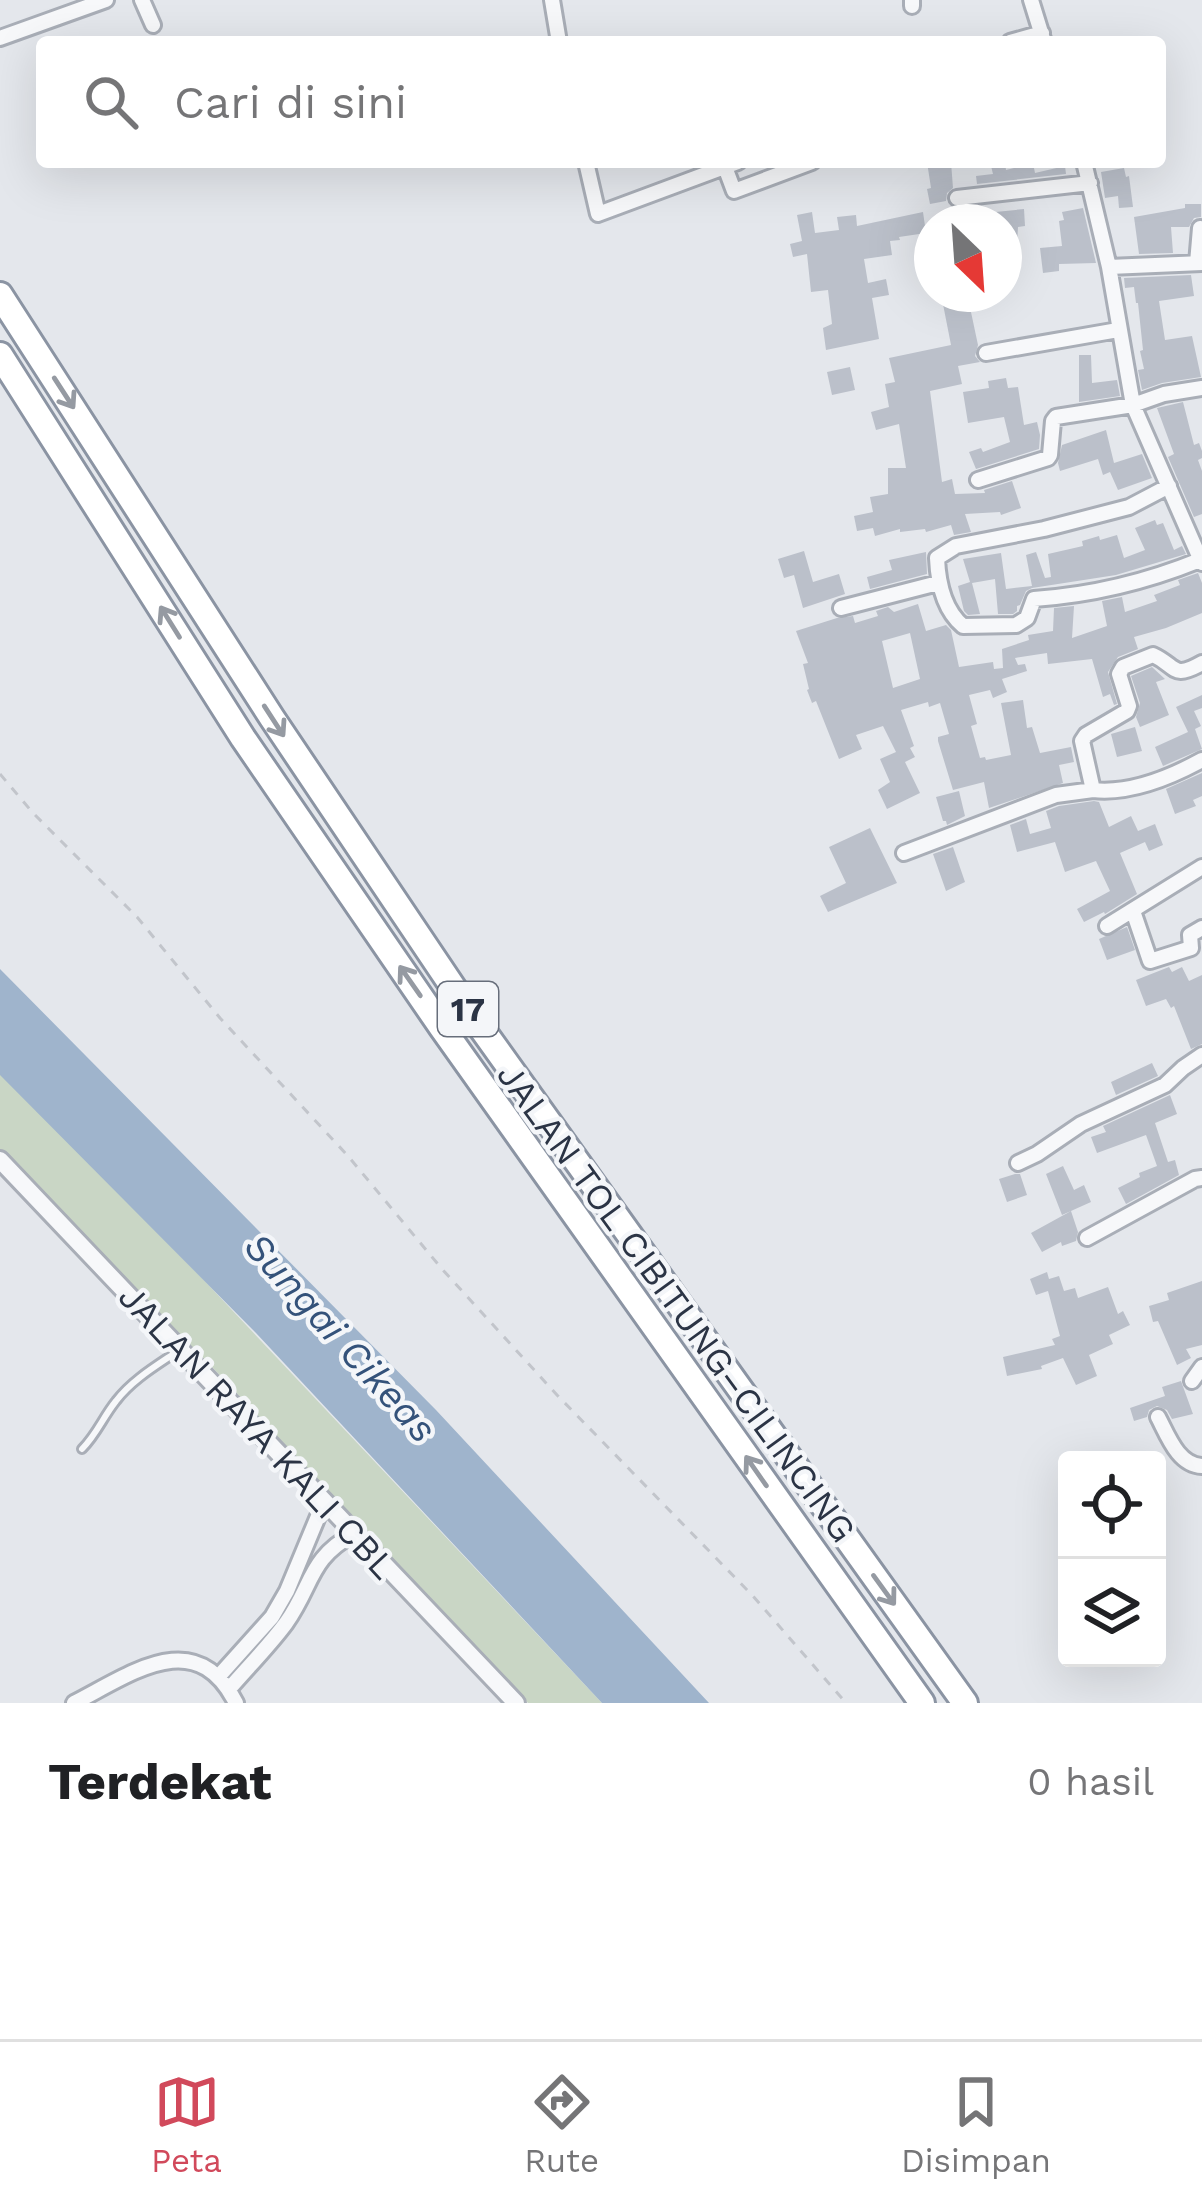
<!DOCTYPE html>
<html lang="id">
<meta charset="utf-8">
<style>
:root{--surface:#fff;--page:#f2f2f2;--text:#202124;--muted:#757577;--line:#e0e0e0;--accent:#d1495b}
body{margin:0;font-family:"Work Sans",sans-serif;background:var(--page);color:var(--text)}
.controls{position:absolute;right:36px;bottom:36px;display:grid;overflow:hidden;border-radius:12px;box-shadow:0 12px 48px #0002}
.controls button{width:108px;height:108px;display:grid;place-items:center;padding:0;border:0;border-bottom:3px solid var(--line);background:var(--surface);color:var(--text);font:60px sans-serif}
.compass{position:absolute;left:914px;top:204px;width:108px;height:108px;border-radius:50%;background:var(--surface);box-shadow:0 12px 48px #0002;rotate:155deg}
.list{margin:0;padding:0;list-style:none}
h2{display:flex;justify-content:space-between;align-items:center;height:156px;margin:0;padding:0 48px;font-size:51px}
h2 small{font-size:39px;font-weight:400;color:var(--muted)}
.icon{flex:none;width:66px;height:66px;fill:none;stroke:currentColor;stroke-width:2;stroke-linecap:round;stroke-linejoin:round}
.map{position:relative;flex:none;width:1202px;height:1703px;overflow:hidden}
.search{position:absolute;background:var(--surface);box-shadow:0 12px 48px #0002;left:36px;right:36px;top:36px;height:132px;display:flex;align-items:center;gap:30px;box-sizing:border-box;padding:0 42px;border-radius:12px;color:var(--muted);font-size:45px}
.sheet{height:336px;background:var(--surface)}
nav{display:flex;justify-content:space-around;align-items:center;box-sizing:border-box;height:168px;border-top:3px solid var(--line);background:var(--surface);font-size:33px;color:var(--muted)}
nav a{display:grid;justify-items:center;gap:6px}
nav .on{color:var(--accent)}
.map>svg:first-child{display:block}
.green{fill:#c9d6c5}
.water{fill:#9fb4cc}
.building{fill:#bbc0ca;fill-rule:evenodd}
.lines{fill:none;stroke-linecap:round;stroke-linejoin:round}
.service-casing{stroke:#a9aeb7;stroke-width:12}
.minor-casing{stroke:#a9aeb7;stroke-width:20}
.tertiary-casing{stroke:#a9aeb7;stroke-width:22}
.motorway-casing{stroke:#8b94a3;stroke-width:30}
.path{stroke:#c2c5cb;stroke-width:3;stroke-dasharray:9 9;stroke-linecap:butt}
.service{stroke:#f7f8fa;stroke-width:6}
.minor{stroke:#f7f8fa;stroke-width:14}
.tertiary{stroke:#f7f8fa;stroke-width:16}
.motorway{stroke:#fff;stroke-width:24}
.oneway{stroke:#959aa2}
.labels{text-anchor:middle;stroke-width:9;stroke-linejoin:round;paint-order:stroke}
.shield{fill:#f4f6f9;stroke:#676e7b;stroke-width:3}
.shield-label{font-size:33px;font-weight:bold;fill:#2b3445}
.street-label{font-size:36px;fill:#2b3445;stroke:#f4f6f9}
.water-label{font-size:39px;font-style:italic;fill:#34527a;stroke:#f4f6f9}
</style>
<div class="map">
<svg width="1202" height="1703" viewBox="0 0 1202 1703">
<rect width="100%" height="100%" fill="#e4e7ec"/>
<path class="green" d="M 0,1073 L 199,1275 L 602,1703 L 528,1703 L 212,1367 L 2,1156 L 0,1154 Z"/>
<path class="water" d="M 0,969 L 436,1410 L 709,1703 L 602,1703 L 256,1333 L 0,1075 Z"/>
<path class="building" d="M 927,162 L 951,162 L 953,188 L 947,193 L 946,201 L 930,204 L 927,189 L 931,188 Z
M 990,162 L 1005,162 L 1006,170 L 1033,163 L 1035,173 L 1065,166 L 1066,174 L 977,184 L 976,176 L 993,174 Z
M 1124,168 L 1126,177 L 1129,176 L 1133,207 L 1119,208 L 1118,196 L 1105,198 L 1101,172 Z
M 1185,204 L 1201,204 L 1201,217 L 1194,218 L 1189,227 L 1171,227 L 1173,253 L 1139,254 L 1134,217 L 1185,208 Z
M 1083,208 L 1096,263 L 1059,264 L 1059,271 L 1043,273 L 1040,248 L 1062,246 L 1059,221 L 1064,220 L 1062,212 Z
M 1024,209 L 1025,226 L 1018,227 L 1015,275 L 1004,275 L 1004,222 L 976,222 L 976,214 Z
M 812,212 L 815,233 L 839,230 L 837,217 L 856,215 L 857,226 L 923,212 L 926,233 L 899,237 L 900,240 L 890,241 L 892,255 L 864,259 L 868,283 L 886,279 L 889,295 L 872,298 L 879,339 L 826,350 L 823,328 L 832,324 L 828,290 L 811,292 L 807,254 L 793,257 L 790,244 L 802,241 L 797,215 Z
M 1191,275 L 1194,296 L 1159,301 L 1165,340 L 1192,336 L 1201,377 L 1162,383 L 1142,390 L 1138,370 L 1144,369 L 1140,351 L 1143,350 L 1138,303 L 1136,303 L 1134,287 L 1125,288 L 1124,278 Z
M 941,294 L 965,294 L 965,299 L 968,298 L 978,345 L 975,356 L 980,362 L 958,366 L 962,384 L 930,391 L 942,482 L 952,479 L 955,494 L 985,493 L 984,490 L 1012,481 L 1021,508 L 1001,515 L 1000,512 L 965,514 L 971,532 L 954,535 L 951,525 L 926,532 L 925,529 L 900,532 L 900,529 L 875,536 L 873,528 L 857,531 L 854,516 L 873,512 L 870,497 L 888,494 L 888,468 L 906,468 L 899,424 L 876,430 L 871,412 L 889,407 L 885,384 L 895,382 L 889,358 L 951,345 Z
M 1079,355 L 1091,355 L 1092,383 L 1117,380 L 1120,396 L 1079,402 Z
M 850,367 L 855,390 L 832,395 L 827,372 Z
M 1006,378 L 1008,388 L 1018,387 L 1024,425 L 1037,422 L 1040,435 L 1039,449 L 976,469 L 969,452 L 981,448 L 983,452 L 1010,442 L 1004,417 L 968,423 L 963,392 L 989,388 L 988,381 Z
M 1183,402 L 1194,445 L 1199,443 L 1202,451 L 1202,458 L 1198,460 L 1202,471 L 1202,514 L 1194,517 L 1168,457 L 1174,454 L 1157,408 Z
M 1106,430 L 1114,463 L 1142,454 L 1152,478 L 1118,490 L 1110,472 L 1103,475 L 1098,459 L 1060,471 L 1058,463 L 1062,445 Z
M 1155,520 L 1157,525 L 1163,523 L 1174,550 L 1182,546 L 1186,554 L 1116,575 L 1032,588 L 1026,591 L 1020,605 L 1017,606 L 1017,611 L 1013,614 L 998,614 L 995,579 L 972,583 L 980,614 L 968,615 L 964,611 L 958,586 L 970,582 L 963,559 L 1001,553 L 1006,589 L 1032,586 L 1026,555 L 1036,552 L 1045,578 L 1051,577 L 1048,554 L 1083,546 L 1082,541 L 1099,536 L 1100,540 L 1117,535 L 1124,558 L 1145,550 L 1135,528 Z
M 804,551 L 813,582 L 839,574 L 845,594 L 803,608 L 794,575 L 784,578 L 778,559 Z
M 926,552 L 927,574 L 870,589 L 867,577 L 892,570 L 889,560 Z
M 1198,573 L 1202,583 L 1202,613 L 1166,628 L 1134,637 L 1138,649 L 1118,657 L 1108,672 L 1117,704 L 1114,705 L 1110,694 L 1103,697 L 1092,659 L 1048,664 L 1047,653 L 1015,658 L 1018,665 L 1025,664 L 1027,671 L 1002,679 L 1007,692 L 993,698 L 990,690 L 969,695 L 977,724 L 971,726 L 980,758 L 985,757 L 986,760 L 1011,755 L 1001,703 L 1023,700 L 1027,728 L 1032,727 L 1040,753 L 1071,747 L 1074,762 L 1059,765 L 1063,783 L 989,808 L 984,782 L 953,790 L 938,741 L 938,737 L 949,734 L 940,703 L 929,707 L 928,702 L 901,710 L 914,746 L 910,748 L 915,757 L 905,762 L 920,793 L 887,809 L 878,790 L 890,782 L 880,759 L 896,752 L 883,726 L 856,735 L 862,749 L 839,759 L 816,701 L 812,703 L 807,690 L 809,689 L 803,664 L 808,663 L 796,631 L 837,618 L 853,616 L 855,623 L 878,616 L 876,611 L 888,607 L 894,612 L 918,604 L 926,631 L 946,625 L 951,630 L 959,667 L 993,662 L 994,669 L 1003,668 L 1002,649 L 1029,640 L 1028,635 L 1053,631 L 1054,608 L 1074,606 L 1072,638 L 1107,626 L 1102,601 L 1122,597 L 1125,612 L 1157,601 L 1154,595 L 1180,585 L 1178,580 ZM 910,633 L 920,679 L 893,688 L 882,641 Z
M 1152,667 L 1165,679 L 1156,682 L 1169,715 L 1140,727 L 1136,717 L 1140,703 L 1131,676 Z
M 1202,695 L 1202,708 L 1194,711 L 1201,726 L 1195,729 L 1202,749 L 1163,766 L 1155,747 L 1188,732 L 1176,707 Z
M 1135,727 L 1142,751 L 1117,757 L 1111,734 Z
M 1202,773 L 1202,796 L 1193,800 L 1196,806 L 1175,814 L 1166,789 Z
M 959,791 L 965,816 L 947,825 L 946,821 L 943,821 L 936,797 Z
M 1094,801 L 1099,802 L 1109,827 L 1131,816 L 1138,831 L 1155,824 L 1163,845 L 1149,851 L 1145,842 L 1120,853 L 1137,894 L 1105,914 L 1104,912 L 1084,922 L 1077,909 L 1110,891 L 1096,861 L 1065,872 L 1055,842 L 1017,852 L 1010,825 L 1026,819 L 1030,834 L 1051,828 L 1046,811 L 1059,806 Z
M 870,828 L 897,883 L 828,912 L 820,896 L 846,883 L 829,847 Z
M 953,847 L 965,882 L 946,891 L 933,854 Z
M 1127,927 L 1135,950 L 1107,960 L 1099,939 Z
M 1169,967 L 1172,972 L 1182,967 L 1189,981 L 1202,975 L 1202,1044 L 1191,1049 L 1174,1006 L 1171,1008 L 1166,999 L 1146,1006 L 1136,980 Z
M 1152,1063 L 1158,1076 L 1116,1095 L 1111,1082 Z
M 1170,1095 L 1177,1114 L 1155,1123 L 1168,1162 L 1175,1160 L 1179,1175 L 1126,1204 L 1118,1188 L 1140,1177 L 1139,1173 L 1157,1166 L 1146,1135 L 1097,1153 L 1091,1137 L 1106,1132 L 1103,1126 Z
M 1063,1166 L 1074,1190 L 1084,1185 L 1091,1202 L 1062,1215 L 1046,1174 Z
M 1015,1174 L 1020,1174 L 1027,1195 L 1007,1202 L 999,1179 Z
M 1071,1211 L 1078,1232 L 1076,1241 L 1062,1246 L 1061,1242 L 1042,1252 L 1031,1233 Z
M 1047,1272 L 1049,1279 L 1059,1276 L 1064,1291 L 1075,1288 L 1078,1298 L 1108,1287 L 1118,1314 L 1123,1311 L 1130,1325 L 1109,1335 L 1113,1344 L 1089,1355 L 1097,1376 L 1076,1385 L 1063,1358 L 1041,1366 L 1042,1369 L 1007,1376 L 1003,1357 L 1055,1345 L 1052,1339 L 1060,1336 L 1048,1291 L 1036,1295 L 1030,1279 Z
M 1202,1281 L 1202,1345 L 1186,1349 L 1191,1358 L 1177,1365 L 1158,1321 L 1153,1322 L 1149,1306 L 1169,1300 L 1167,1293 Z
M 1181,1381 L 1193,1414 L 1172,1419 L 1167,1410 L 1157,1406 L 1149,1410 L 1147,1417 L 1134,1421 L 1130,1408 L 1165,1396 L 1162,1387 Z"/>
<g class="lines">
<defs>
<path id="service" d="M 82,1449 C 97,1434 103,1417 116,1401 C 132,1380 156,1366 178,1351"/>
<path id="minor" d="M 142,0 L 153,25
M 552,0 L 559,42
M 912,0 L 912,6
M 1031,0 L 1044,42
M 0,38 L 106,0
M 1010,42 L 1042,33
M 586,162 L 598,214 L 738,162
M 1084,162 L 1109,267 L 1133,405 L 1202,563
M 725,167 L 734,191 L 812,162
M 957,198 L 1090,183
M 1197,263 L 1200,228
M 1109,267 L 1202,263
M 986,353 L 1118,330
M 978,480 L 1048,458 L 1050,455 L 1053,421 L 1056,417 L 1133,405 L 1164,394 L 1202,388
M 1169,486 L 1129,507 L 1044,529 L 956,546 L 937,558 C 938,582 944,610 963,626 L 1016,625 L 1027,618 L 1034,599 C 1092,595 1146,582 1200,560
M 841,608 L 938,583
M 1202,663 C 1172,680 1177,666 1153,655 L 1123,667 L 1119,674 L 1129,706 L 1127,711 L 1086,735 L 1082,741 L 1093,790 C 1129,794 1171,777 1202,760
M 904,853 L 1056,795 L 1093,790
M 1133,911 L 1150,961 L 1191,948 L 1190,935 L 1202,928
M 1107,926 L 1202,867
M 1018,1163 L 1037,1154 L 1081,1124 L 1165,1085 L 1183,1068 L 1202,1055
M 1087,1238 L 1195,1179 L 1202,1178
M 1192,1381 L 1202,1367
M 1158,1417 C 1168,1436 1178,1465 1202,1466
M 219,1676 L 272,1617 L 287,1591 L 324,1502
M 229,1689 C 248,1667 269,1646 286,1623 C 314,1583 308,1559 355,1533
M 74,1703 C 131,1674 196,1624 236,1703"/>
<path id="tertiary" d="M 0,1160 L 516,1703"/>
<path id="motorway" d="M 0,295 L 272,718 L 469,1011 L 965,1703
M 0,355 L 243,738 L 442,1028 L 922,1703"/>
</defs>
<use href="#service" class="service-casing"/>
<use href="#minor" class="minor-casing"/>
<use href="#tertiary" class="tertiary-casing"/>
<use href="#motorway" class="motorway-casing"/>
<path class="path" d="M 0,774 L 33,813 L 137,917 L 220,1018 L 348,1156 L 442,1269 L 557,1395 L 753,1596 L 846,1703"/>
<use href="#service" class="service"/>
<use href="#minor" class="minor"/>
<use href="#tertiary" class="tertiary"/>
<use href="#motorway" class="motorway"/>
</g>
<defs><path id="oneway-shaft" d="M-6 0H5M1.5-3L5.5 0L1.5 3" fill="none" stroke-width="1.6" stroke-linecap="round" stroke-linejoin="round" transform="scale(3)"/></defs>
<g class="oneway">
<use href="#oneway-shaft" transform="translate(64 393) rotate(57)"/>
<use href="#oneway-shaft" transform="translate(170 622) rotate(-122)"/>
<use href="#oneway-shaft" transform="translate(274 721) rotate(57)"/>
<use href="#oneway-shaft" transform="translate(410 981) rotate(-125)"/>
<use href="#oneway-shaft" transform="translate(756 1471) rotate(-125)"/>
<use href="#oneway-shaft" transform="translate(884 1590) rotate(54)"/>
</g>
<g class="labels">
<rect class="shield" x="438" y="982" width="60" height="54" rx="9"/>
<g class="shield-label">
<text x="468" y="1021">17</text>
</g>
<g class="street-label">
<text transform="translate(677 1302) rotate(54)" y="13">JALAN TOL CIBITUNG–CILINCING</text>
<text transform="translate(258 1431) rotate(47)" y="13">JALAN RAYA KALI CBL</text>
</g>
<g class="water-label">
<text transform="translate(341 1337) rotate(48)" y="14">Sungai Cikeas</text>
</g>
</g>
</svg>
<div class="controls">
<button><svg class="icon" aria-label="locate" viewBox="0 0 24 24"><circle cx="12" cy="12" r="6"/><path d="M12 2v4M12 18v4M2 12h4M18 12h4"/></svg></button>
<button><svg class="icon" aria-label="layers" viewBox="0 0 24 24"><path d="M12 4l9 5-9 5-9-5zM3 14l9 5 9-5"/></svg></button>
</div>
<svg class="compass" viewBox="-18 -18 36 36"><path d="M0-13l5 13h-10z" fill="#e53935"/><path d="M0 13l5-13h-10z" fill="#757577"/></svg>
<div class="search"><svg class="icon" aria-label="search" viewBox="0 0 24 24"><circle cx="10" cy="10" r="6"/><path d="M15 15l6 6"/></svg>Cari di sini</div>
</div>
<section class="sheet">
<h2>Terdekat<small>0 hasil</small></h2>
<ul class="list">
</ul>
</section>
<nav>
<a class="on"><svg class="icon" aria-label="map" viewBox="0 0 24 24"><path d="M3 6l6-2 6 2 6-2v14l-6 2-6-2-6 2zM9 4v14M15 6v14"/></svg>Peta</a>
<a><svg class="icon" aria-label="directions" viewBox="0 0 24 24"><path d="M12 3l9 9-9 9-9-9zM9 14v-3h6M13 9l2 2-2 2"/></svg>Rute</a>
<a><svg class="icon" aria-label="saved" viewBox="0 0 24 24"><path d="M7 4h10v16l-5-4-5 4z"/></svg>Disimpan</a>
</nav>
